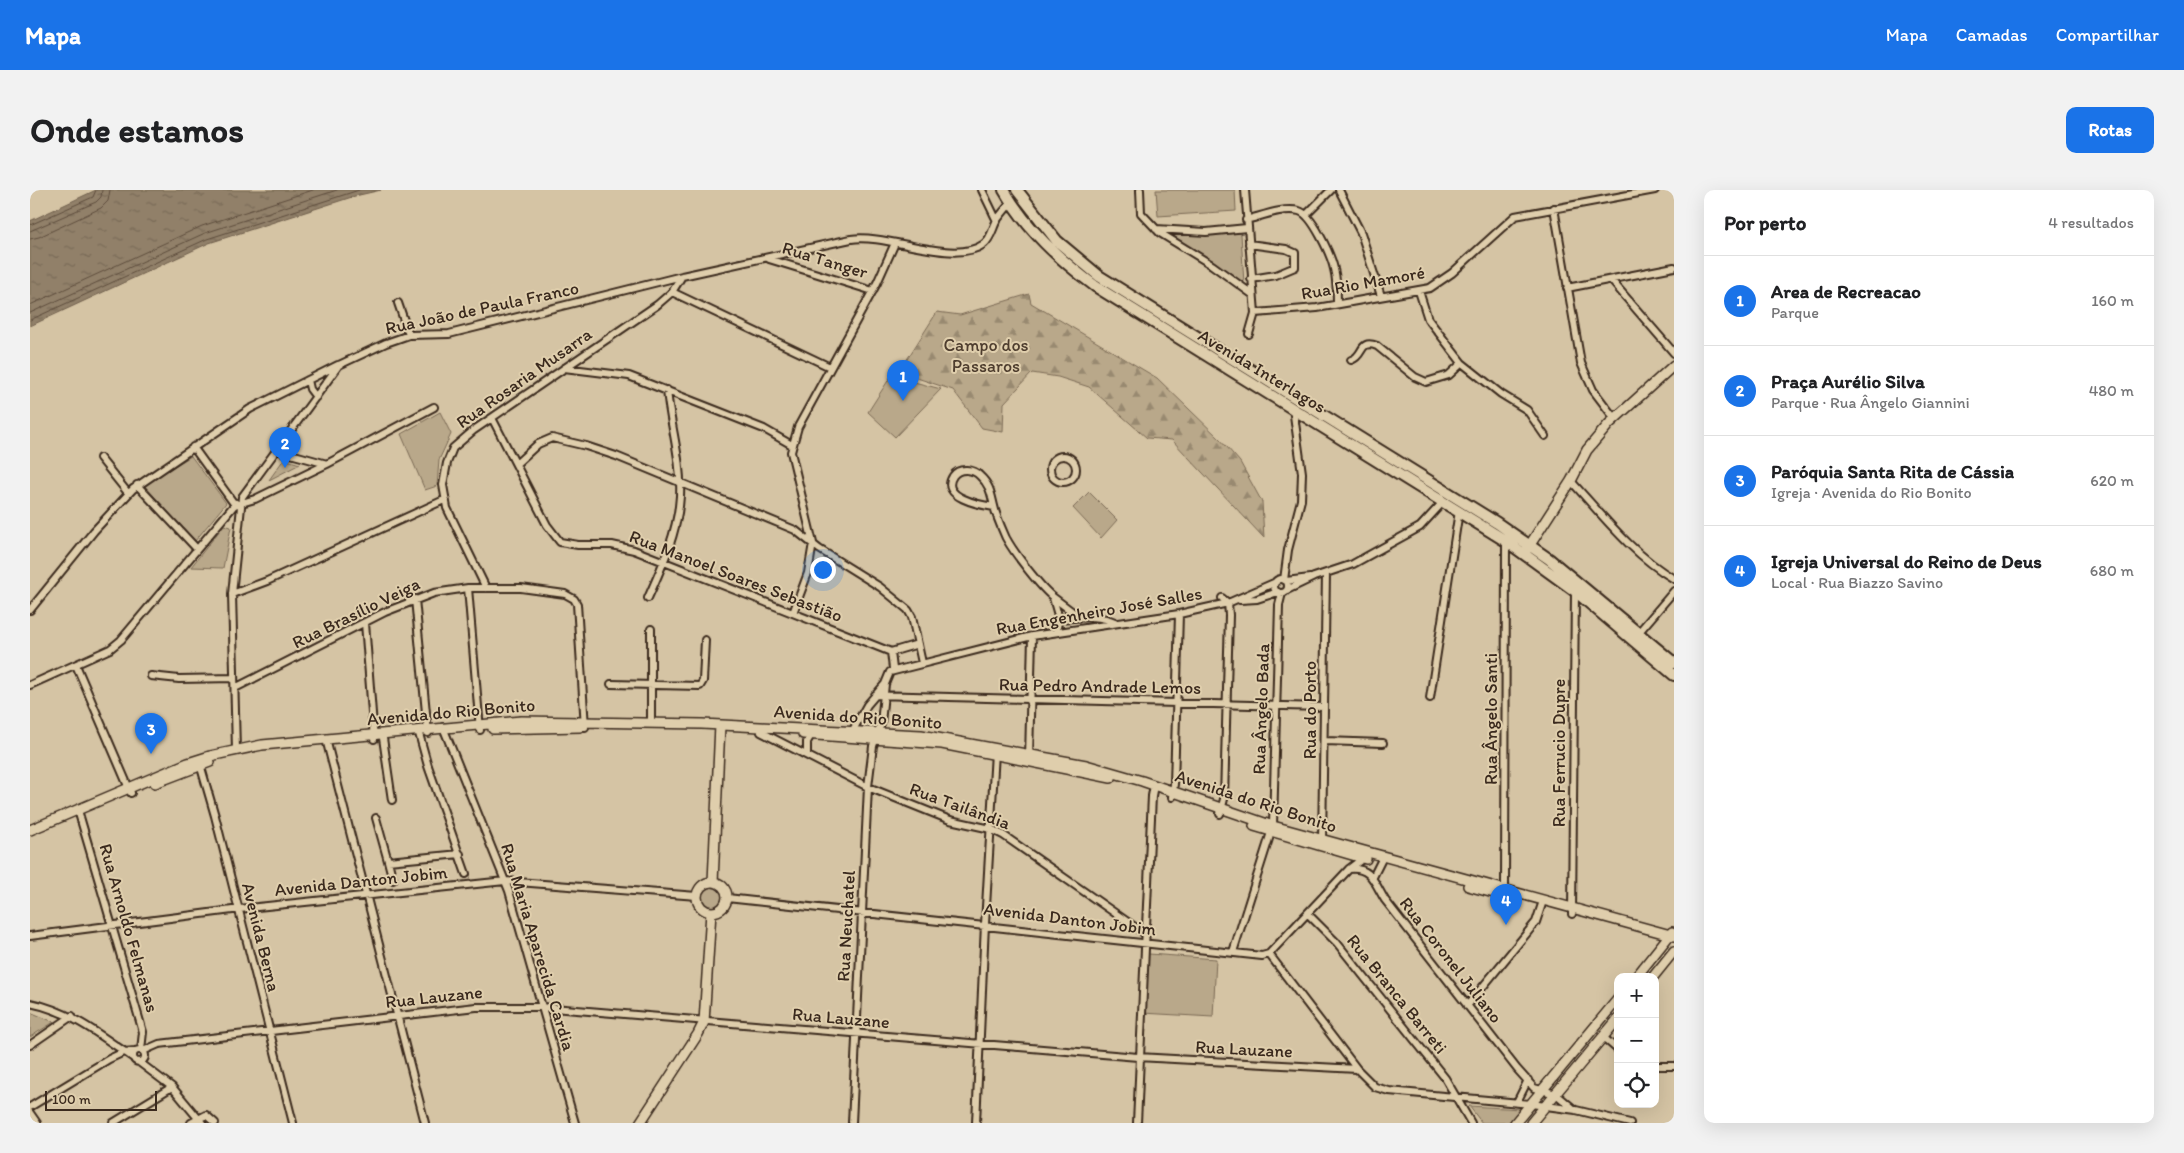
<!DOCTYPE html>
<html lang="pt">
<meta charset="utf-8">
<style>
:root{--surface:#fff;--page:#f2f2f2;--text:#202124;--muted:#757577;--line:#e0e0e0;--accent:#1a73e8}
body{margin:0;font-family:Itim,sans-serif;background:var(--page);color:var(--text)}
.controls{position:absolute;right:15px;bottom:15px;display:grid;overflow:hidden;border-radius:10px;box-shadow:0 5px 20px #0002}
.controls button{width:45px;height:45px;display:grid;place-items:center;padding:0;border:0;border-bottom:1px solid var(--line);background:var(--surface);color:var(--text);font:25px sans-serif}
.scale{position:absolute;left:15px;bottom:12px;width:112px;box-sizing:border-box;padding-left:5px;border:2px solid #3b2a1e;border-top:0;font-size:14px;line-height:18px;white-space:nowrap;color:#3b2a1e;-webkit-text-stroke:4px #dfceac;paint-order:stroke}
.you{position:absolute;left:792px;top:379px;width:18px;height:18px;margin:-12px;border:4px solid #fff;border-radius:50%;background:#1a73e8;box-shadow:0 0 0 8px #1a73e833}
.badge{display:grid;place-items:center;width:32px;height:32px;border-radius:50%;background:var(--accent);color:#fff;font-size:16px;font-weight:700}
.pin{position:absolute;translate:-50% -41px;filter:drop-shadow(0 1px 2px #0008)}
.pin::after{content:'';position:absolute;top:26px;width:18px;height:15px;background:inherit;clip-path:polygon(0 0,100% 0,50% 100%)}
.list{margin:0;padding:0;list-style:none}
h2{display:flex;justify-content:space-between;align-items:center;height:65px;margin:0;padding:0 20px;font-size:21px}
h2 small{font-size:16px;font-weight:400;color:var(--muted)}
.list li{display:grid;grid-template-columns:32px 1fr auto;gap:15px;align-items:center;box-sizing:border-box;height:90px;padding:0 20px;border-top:1px solid var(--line)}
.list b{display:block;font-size:19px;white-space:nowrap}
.list p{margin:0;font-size:16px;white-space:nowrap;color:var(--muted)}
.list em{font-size:16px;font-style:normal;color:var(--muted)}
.icon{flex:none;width:28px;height:28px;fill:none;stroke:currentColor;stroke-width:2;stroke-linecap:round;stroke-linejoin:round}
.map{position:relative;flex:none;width:1644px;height:933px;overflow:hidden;border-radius:10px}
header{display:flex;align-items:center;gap:30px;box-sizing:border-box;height:70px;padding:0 25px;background:var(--accent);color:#fff}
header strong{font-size:24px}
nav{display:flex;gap:28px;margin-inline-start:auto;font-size:18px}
.intro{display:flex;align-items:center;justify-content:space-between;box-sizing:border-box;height:120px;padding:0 30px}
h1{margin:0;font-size:35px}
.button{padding:12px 22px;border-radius:10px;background:var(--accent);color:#fff;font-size:18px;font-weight:700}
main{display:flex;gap:30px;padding:0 30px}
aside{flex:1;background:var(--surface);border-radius:10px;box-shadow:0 5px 20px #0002}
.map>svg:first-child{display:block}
.green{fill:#b9a88a;stroke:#7a6954}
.forest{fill:url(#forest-firs);stroke:#7a6954}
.water{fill:url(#water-ripples);stroke:#6f5e4b}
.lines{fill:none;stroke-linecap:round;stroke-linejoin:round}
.shore{stroke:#5d4c3c;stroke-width:1}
.street-casing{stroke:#3b2a1e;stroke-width:10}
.secondary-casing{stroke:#3b2a1e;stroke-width:12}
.primary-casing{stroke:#3b2a1e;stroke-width:14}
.street{stroke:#dfceac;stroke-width:6}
.secondary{stroke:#dfceac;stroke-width:9}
.primary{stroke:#dfceac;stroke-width:10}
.labels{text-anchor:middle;stroke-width:4;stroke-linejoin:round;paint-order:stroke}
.street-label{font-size:18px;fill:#3b2a1e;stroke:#dfceac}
.park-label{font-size:18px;fill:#4e3d2e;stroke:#dfceac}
</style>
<header>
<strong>Mapa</strong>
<nav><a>Mapa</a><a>Camadas</a><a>Compartilhar</a></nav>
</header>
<div class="intro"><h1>Onde estamos</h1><a class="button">Rotas</a></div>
<main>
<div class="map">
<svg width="1644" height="933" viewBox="0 0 1644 933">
<defs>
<pattern id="forest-firs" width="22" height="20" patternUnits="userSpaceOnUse" patternTransform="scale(1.25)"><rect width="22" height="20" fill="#b9a88a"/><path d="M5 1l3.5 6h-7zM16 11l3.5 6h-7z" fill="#988970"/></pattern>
<pattern id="water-ripples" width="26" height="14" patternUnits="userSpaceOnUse" patternTransform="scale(1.25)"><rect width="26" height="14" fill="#918069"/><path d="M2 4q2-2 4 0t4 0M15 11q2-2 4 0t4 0" fill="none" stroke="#786956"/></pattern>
</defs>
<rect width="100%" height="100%" fill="#d5c4a4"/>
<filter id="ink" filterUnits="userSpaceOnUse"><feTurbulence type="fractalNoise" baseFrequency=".02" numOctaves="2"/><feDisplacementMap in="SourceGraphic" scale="10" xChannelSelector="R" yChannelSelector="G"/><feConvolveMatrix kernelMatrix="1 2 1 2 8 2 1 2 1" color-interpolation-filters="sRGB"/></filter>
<g filter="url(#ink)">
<path class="green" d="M 1126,0 L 1205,0 L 1206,21 L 1128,26 Z
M 1206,42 L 1211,44 L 1214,94 L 1207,92 L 1184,72 L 1139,44 L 1175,45 Z
M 861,186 L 911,199 L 865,247 L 838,222 Z
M 410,222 L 421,244 L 409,270 L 407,296 L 395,300 L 371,244 Z
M 161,266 L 196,313 L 165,351 L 114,295 Z
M 254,269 L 270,274 L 239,290 Z
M 1059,302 L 1087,330 L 1071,348 L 1043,318 Z
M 194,335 L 201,337 L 193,378 L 161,377 Z
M671 707a11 11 0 1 1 22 0a11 11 0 1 1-22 0Z
M 1119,764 L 1186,769 L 1183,827 L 1112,823 L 1115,767 Z
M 0,822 L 24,832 L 0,847 Z
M 1439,916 L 1490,919 L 1478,933 L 1452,933 Z"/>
<path class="forest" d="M 999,104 L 1001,113 L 1127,188 L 1190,249 L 1210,272 L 1232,312 L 1234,348 L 1142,250 L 1117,248 L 1059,197 L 1028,187 L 1002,183 L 974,213 L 973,242 L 952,238 L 923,200 L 869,182 L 907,122 L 930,125 Z"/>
<path class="water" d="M 66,0 L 351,0 L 325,6 L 179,53 L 0,136 L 0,31 Z"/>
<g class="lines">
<path class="shore" d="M 0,35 L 63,7 L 66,0
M 0,41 L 66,12 L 71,7 L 72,0
M 0,49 L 9,47 L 71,18 L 78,11 L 80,0
M 0,115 L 172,36 L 283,0
M 0,123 L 175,43 L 307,0
M 0,130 L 177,49 L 329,0"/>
<defs>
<path id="street" d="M 952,0 L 967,31
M 1110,0 L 1111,23 L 1130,43 L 1182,75 L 1222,104
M 1215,0 L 1225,123 L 1219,144
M 1309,0 L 1331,43 L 1351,106
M 1524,18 L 1551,173 L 1563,200 L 1585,229
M 1277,24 L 1301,0
M 1216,30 C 1232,26 1253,17 1269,21 C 1282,24 1301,65 1304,79 C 1307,90 1307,101 1307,113
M 1126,39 L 1176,42 L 1217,38
M 1219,54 L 1256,59 L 1265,63 L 1265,77 L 1246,85 L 1221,89
M 739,69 L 843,101
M 1581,90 L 1644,163
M 1537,98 L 1644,77
M 1389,101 L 1398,129 L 1432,173 L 1471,204 L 1497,220 L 1515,246
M 642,102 L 800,177
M 368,113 L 379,145
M 1225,123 L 1287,118 L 1400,98 L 1422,83 L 1485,26 L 1625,0
M 1321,170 C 1335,166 1328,149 1347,156 L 1385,187 L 1396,192 L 1419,185 L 1432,173
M 534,178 L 599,186 L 734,239 L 762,255
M 278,190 L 280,199 L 286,207
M 462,228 L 517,335 L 530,352 L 548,355 L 582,355 L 604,360 L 861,462 L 888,454
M 163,257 L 205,315 L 225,309 L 297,274 L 404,217
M 246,260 L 297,274
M1020 279a13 13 0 1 1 26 0a13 13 0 1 1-26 0Z
M 70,268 L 98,303
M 486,274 L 508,254 L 522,248 L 556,256 L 586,266 L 765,340 L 789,359 L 850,397 L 878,420 L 882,427 L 892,473
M 1541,291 C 1573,326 1603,365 1644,389
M 107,295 L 167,359
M 964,317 C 950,315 909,307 923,286 C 929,277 944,279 950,286 C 960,295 961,304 964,316 C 966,326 972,339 976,348 C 984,363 1011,398 1024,408 C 1032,414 1040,420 1048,426
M1244 396a7 7 0 1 1 14 0a7 7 0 1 1-14 0Z
M 1254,390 L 1258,360 L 1271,310 L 1272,283 L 1263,218
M 1256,391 L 1280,388
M 438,398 L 450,540
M 456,398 L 417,318 L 413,295 L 417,273 L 423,258 L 444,240 L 627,115 L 642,102 L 652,86
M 1257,400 L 1284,387 L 1323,374 L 1390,337 L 1413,312
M 202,404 L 237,391 L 414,310
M 618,408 C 632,377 648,341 650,306 C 652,270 640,235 637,200
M 1023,408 L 1029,429 L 1026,441
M 385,409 L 398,543
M 1210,410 L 1227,409 L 1248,402
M 0,420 L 64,341 L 103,299 L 220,219 L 308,175
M 763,423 L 778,383 L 783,353 L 761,262 L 768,237 L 847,93 L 865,53
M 1029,429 C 1048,428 1067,424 1085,432
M 335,433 L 344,549
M 1609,442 L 1644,401
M 861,462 L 863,479
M 46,475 L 101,603
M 121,486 L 149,489 L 204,488
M 581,494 L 670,496 L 673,491 L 675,450
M 0,495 L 80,459 L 91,450 L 206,313
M 205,498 L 355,422 L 404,403 L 438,398 L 491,398 L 535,404 L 544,409 L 547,414 L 555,537
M 845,505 L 1294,517
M 1400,508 L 1429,321
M 621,533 L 621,439
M 413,537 L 479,701 L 545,933
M 388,540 L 398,576 L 436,684
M 823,540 L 837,515 L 855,494
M 731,542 L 838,597 L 920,630 L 961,639 L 973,645 L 1115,744
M 353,548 L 362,610
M 296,549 L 395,933
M 1295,551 L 1353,553
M 206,560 L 202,404 L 212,307 L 309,175 L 356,153 L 379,145 L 419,144 L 652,86 L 821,49 C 857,43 924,76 954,54 C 961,49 963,37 967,30 C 971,24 977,18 981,12
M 777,564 L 777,552 L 783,542
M 999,568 L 1002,446
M 170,574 L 185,626 L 263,933
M 1142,607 L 1144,594 L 1149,424
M 48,620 L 113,842 L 111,860
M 1190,624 L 1194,609 L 1199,425 L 1198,413 L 1192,408
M 346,628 L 358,671
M 1292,653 L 1296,383
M 1319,679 C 1341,676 1345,694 1355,710 L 1487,879 L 1504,898 L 1526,904 L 1545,920
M 1343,687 L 1353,667
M 363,690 L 358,671 L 430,664
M 1475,702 L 1476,351
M 697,708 L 1232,766 L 1239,764 L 1319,679 L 1336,666
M 1278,724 L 1307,753 L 1415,888 L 1441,933
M 1542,724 L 1545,401
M 0,746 L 218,718 L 475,691 L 667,706
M 1203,762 L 1243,636 L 1249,415 L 1252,403
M 1239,764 L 1327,879
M 0,813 C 40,821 69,844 102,867
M 1437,816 L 1506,732 L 1513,711
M 1573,847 L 1588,860
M 0,855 L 42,826
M103 866a6 6 0 1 1 12 0a6 6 0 1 1-12 0Z
M 113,861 L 129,854 L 446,817 L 511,817 L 1108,867 L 1327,879 L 1345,897 L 1359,901 L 1501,914 L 1546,920 L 1600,933
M 109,872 L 142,897 L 172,933
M 1625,876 L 1644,876
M 1487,912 L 1498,890
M 0,917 L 79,869 L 94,862 L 105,861
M 0,923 L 7,933
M 83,933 L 142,897
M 161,933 L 176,925 L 185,933
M 822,933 L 838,597 L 843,556 L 851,533 L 855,494 L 860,482 L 1002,446 L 1149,424 L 1198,413 L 1246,392
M 946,933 L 955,734 L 965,562
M 1107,933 L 1122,606 L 1124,595"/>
<path id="secondary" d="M 1496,361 L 1541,291 L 1557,260 L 1579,234 L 1644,175
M 463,539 L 550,537
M 773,544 L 912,554 L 1081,588
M 125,593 L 180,572
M 1224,636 L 1336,669
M 0,640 L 158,573 L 180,566 L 232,555 L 491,531 L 672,534 L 891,545 L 1056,575 L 1112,591 L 1243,636 L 1644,746
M667 707a15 15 0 1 1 30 0a15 15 0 1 1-30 0Z
M 683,692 L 690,535
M 1438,696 L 1471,705
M 1606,787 L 1642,742
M 1623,787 L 1644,761
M 610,933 L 668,844 L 674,832 L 681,722
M 1485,933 L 1588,809
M 1501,933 L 1588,829"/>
<path id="primary" d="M 974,0 C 997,40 1029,69 1065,96 L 1476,351 L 1545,401 L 1644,485
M 987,0 L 1027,51 L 1069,86 L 1467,333 L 1519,369 L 1644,473"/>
</defs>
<use href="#street" class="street-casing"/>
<use href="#secondary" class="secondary-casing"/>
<use href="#primary" class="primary-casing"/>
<use href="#street" class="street"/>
<use href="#secondary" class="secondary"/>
<use href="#primary" class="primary"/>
</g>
</g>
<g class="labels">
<g class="street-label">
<text transform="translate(795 70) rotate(17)" y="6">Rua Tanger</text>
<text transform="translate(1333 93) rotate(-10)" y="6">Rua Rio Mamoré</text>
<text transform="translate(452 118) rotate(-12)" y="6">Rua João de Paula Franco</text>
<text transform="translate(1232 181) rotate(31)" y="6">Avenida Interlagos</text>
<text transform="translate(494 188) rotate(-35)" y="6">Rua Rosaria Musarra</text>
<text transform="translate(706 386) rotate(21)" y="6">Rua Manoel Soares Sebastião</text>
<text transform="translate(1069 421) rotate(-10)" y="6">Rua Engenheiro José Salles</text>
<text transform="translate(326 423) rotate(-26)" y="6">Rua Brasílio Veiga</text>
<text transform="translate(1070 496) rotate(1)" y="6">Rua Pedro Andrade Lemos</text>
<text transform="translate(1231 519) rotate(-88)" y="6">Rua Ângelo Bada</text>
<text transform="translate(1280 520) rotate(-90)" y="6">Rua do Porto</text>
<text transform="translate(421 522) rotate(-5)" y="6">Avenida do Rio Bonito</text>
<text transform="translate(828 527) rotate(4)" y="6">Avenida do Rio Bonito</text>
<text transform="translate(1461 529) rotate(-90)" y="6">Rua Ângelo Santi</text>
<text transform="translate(1529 563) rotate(-90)" y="6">Rua Ferrucio Dupre</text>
<text transform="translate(1226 611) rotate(18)" y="6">Avenida do Rio Bonito</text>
<text transform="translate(930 616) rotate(20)" y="6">Rua Tailândia</text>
<text transform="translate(331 691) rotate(-6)" y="6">Avenida Danton Jobim</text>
<text transform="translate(1040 729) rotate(7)" y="6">Avenida Danton Jobim</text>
<text transform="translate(816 736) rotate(-87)" y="6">Rua Neuchatel</text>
<text transform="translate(99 738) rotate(74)" y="6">Rua Arnoldo Felmanas</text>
<text transform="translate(231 747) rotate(76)" y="6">Avenida Berna</text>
<text transform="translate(508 757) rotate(73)" y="6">Rua Maria Aparecida Cardia</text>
<text transform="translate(1421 770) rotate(52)" y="6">Rua Coronel Juliano</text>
<text transform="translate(1367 804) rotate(51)" y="6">Rua Branca Barreti</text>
<text transform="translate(404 807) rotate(-6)" y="6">Rua Lauzane</text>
<text transform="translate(811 828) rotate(5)" y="6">Rua Lauzane</text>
<text transform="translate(1214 859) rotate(3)" y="6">Rua Lauzane</text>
</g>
<g class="park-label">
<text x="956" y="161">Campo dos<tspan x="956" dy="21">Passaros</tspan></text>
</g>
</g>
</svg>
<div class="controls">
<button>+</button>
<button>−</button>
<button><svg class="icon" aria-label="locate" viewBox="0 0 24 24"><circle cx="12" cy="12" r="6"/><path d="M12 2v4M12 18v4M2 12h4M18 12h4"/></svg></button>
</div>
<div class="scale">100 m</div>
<div class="you"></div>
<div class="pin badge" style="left:873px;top:211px">1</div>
<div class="pin badge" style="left:255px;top:278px">2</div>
<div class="pin badge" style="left:121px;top:564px">3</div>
<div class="pin badge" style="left:1476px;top:735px">4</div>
</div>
<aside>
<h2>Por perto<small>4 resultados</small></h2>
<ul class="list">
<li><span class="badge">1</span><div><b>Area de Recreacao</b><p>Parque</p></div><em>160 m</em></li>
<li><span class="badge">2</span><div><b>Praça Aurélio Silva</b><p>Parque · Rua Ângelo Giannini</p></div><em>480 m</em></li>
<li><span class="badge">3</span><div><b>Paróquia Santa Rita de Cássia</b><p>Igreja · Avenida do Rio Bonito</p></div><em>620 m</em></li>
<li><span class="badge">4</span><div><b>Igreja Universal do Reino de Deus</b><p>Local · Rua Biazzo Savino</p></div><em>680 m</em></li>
</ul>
</aside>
</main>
